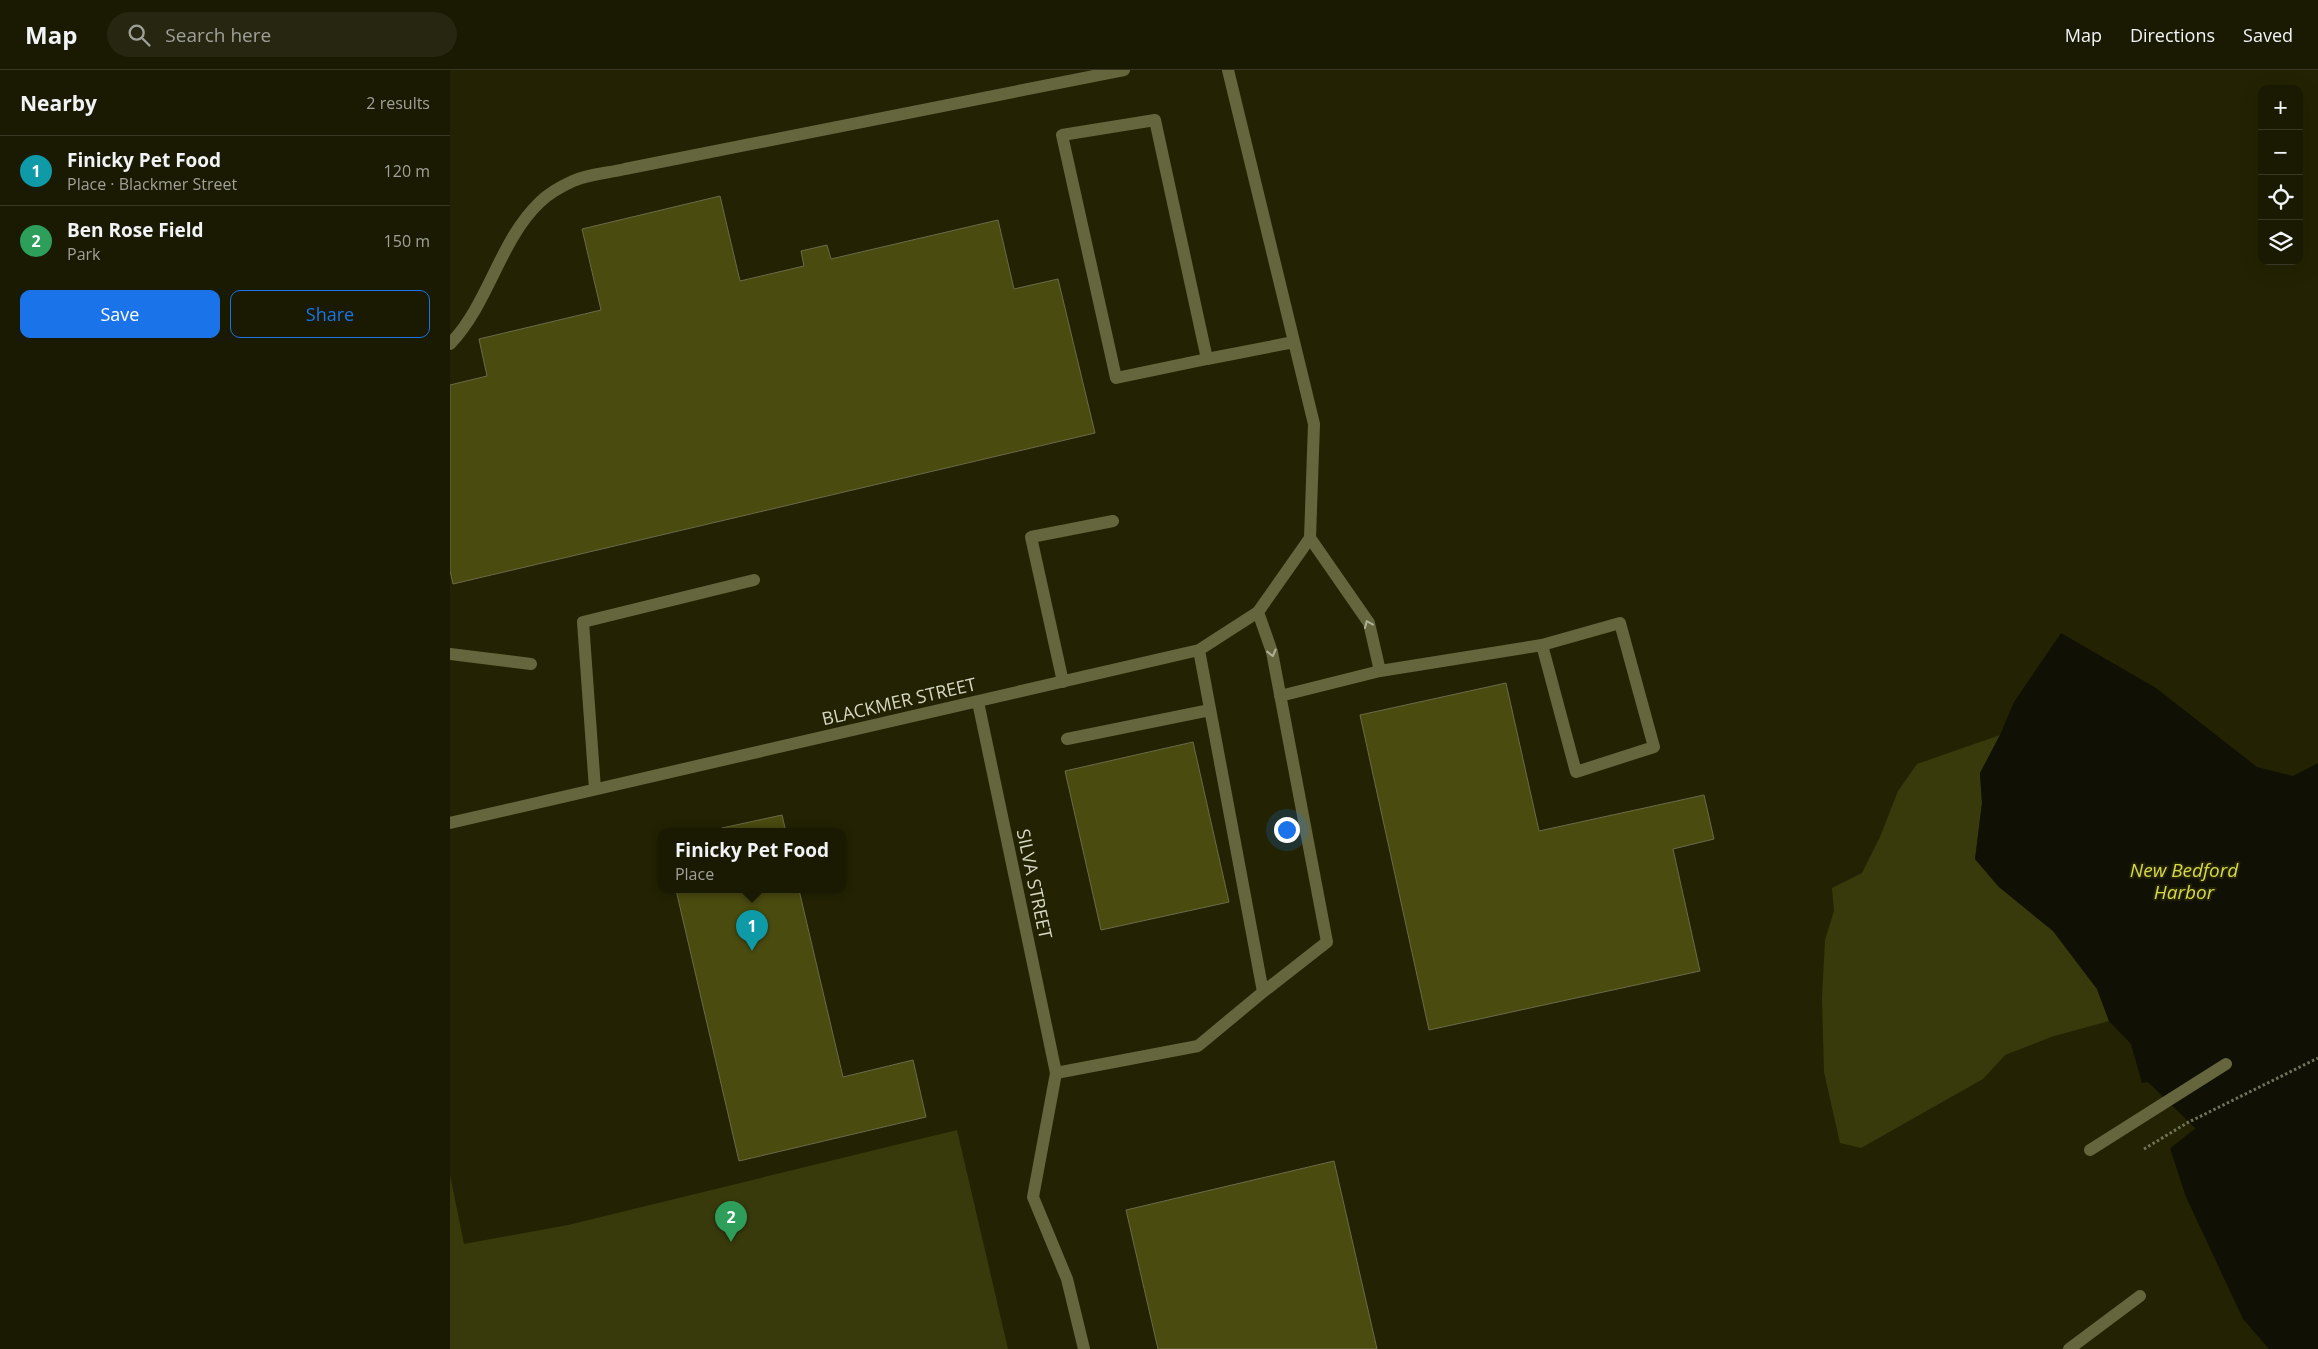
<!DOCTYPE html>
<meta charset="utf-8">
<style>
:root{--surface:#1a1a02;--page:#272711;--text:#f1f3f6;--muted:#9fa199;--line:#383824;--accent:#1a73e8}
body{margin:0;font-family:"Open Sans",sans-serif;background:var(--page);color:var(--text)}
.controls{position:absolute;right:15px;top:15px;display:grid;overflow:hidden;border-radius:10px;box-shadow:0 5px 20px #0002}
.controls button{width:45px;height:45px;display:grid;place-items:center;padding:0;border:0;border-bottom:1px solid var(--line);background:var(--surface);color:var(--text);font:25px sans-serif}
.you{position:absolute;left:836px;top:759px;width:18px;height:18px;margin:-12px;border:4px solid #fff;border-radius:50%;background:#1a73e8;box-shadow:0 0 0 8px #1a73e833}
.badge{display:grid;place-items:center;width:32px;height:32px;border-radius:50%;background:var(--accent);color:#fff;font-size:16px;font-weight:700}
.pin{position:absolute;translate:-50% -41px;filter:drop-shadow(0 1px 2px #0008)}
.pin::after{content:'';position:absolute;top:26px;width:18px;height:15px;background:inherit;clip-path:polygon(0 0,100% 0,50% 100%)}
.popup{position:absolute;left:208px;top:758px;width:188px;height:65px;box-sizing:border-box;display:grid;place-content:center;border-radius:10px;background:var(--surface);filter:drop-shadow(0 1px 4px #0005);font-size:16px;white-space:nowrap;color:var(--muted)}
.popup b{font-size:19px;color:var(--text)}
.popup::after{content:'';position:absolute;left:50%;top:100%;margin-left:-10px;border:10px solid transparent;border-top-color:var(--surface)}
.list{margin:0;padding:0;list-style:none}
h2{display:flex;justify-content:space-between;align-items:center;height:65px;margin:0;padding:0 20px;font-size:21px}
h2 small{font-size:16px;font-weight:400;color:var(--muted)}
.list li{display:grid;grid-template-columns:32px 1fr auto;gap:15px;align-items:center;box-sizing:border-box;height:70px;padding:0 20px;border-top:1px solid var(--line)}
.list b{display:block;font-size:19px;white-space:nowrap}
.list p{margin:0;font-size:16px;white-space:nowrap;color:var(--muted)}
.list em{font-size:16px;font-style:normal;color:var(--muted)}
.actions{display:flex;gap:10px;padding:15px 20px}
.actions a{flex:1;padding:11px 0;border:1px solid var(--accent);border-radius:10px;text-align:center;font-size:18px;color:var(--accent)}
.actions .main{background:var(--accent);color:#fff}
.icon{flex:none;width:28px;height:28px;fill:none;stroke:currentColor;stroke-width:2;stroke-linecap:round;stroke-linejoin:round}
.map{position:relative;flex:none;width:1868px;height:1279px;overflow:hidden}
header{display:flex;align-items:center;gap:30px;box-sizing:border-box;height:70px;padding:0 25px;background:var(--surface);border-bottom:1px solid var(--line)}
header strong{font-size:24px}
nav{display:flex;gap:28px;margin-inline-start:auto;font-size:18px}
.search{width:350px;height:45px;background:var(--page);display:flex;align-items:center;gap:12px;box-sizing:border-box;padding:0 18px;border-radius:28px;color:var(--muted);font-size:19px}
main{display:flex}
aside{flex:1;background:var(--surface)}
.map>svg:first-child{display:block}
.green{fill:#393a0b}
.water{fill:#101004}
.pier{fill:#232303}
.building{fill:#4a4b0f;stroke:#6a6b4a}
.lines{fill:none;stroke-linecap:round;stroke-linejoin:round}
.path{stroke:#727359;stroke-width:3;stroke-dasharray:2.5 2.5;stroke-linecap:butt}
.minor{stroke:#65663e;stroke-width:12}
.oneway{stroke:#afb196}
.labels{text-anchor:middle;stroke-width:4;stroke-linejoin:round;paint-order:stroke}
.street-label{font-size:18px;fill:#d7d9c6;stroke:#232303}
.water-label{font-size:19px;font-style:italic;fill:#d8d94b;stroke:#232303}
</style>
<header>
<strong>Map</strong>
<div class="search"><svg class="icon" aria-label="search" viewBox="0 0 24 24"><circle cx="10" cy="10" r="6"/><path d="M15 15l6 6"/></svg>Search here</div>
<nav><a>Map</a><a>Directions</a><a>Saved</a></nav>
</header>
<main>
<aside>
<h2>Nearby<small>2 results</small></h2>
<ul class="list">
<li><span class="badge" style="background:#0f9aa8">1</span><div><b>Finicky Pet Food</b><p>Place · Blackmer Street</p></div><em>120 m</em></li>
<li><span class="badge" style="background:#2e9e5b">2</span><div><b>Ben Rose Field</b><p>Park</p></div><em>150 m</em></li>
</ul>
<div class="actions"><a class="main">Save</a><a>Share</a></div>
</aside>
<div class="map">
<svg width="1868" height="1279" viewBox="0 0 1868 1279">
<rect width="100%" height="100%" fill="#232303"/>
<path class="green" d="M 1550,665 L 1530,703 L 1532,733 L 1525,789 L 1549,817 L 1603,861 L 1647,919 L 1659,951 L 1601,967 L 1555,985 L 1533,1009 L 1411,1078 L 1390,1073 L 1374,1002 L 1372,928 L 1375,870 L 1384,841 L 1382,818 L 1412,803 L 1430,767 L 1448,721 L 1467,694 Z
M 507,1060 L 558,1279 L 0,1279 L 0,1105 L 14,1174 L 118,1155 Z"/>
<path class="water" d="M 1611,563 L 1706,618 L 1807,697 L 1843,706 L 1868,693 L 1868,1279 L 1797,1279 L 1701,1094 L 1745,1058 L 1698,1012 L 1692,1013 L 1681,974 L 1659,951 L 1647,919 L 1603,861 L 1549,817 L 1525,789 L 1532,733 L 1530,703 L 1550,665 L 1564,632 Z"/>
<path class="pier" d="M 1742,1058 L 1746,1058 L 1720,1078 L 1736,1127 L 1793,1249 L 1819,1279 L 1794,1279 L 1763,1242 L 1727,1172 L 1699,1124 L 1698,1093 Z"/>
<path class="building" d="M 270,126 L 290,211 L 354,196 L 351,181 L 377,175 L 381,189 L 548,150 L 564,219 L 608,209 L 645,363 L 3,514 L 0,501 L 0,315 L 37,306 L 29,269 L 151,240 L 132,159 Z
M 1056,613 L 1089,761 L 1254,725 L 1264,769 L 1223,779 L 1250,901 L 979,960 L 910,645 Z
M 743,672 L 779,832 L 651,860 L 615,701 Z
M 332,745 L 336,762 L 258,762 L 272,758 Z
M 226,820 L 349,820 L 393,1007 L 463,990 L 476,1047 L 289,1091 Z
M 884,1091 L 927,1279 L 708,1279 L 676,1140 Z"/>
<g class="lines">
<path class="path" d="M 1741,1051 L 1868,988
M 1694,1079 L 1742,1050"/>
<path class="minor" d="M 778,0 L 864,354 L 860,468 L 919,553 L 930,601
M 705,50 L 757,289 L 666,308 L 612,65 Z
M 0,274 C 40,232 49,171 90,132 C 98,124 112,116 123,111 C 138,104 159,103 175,99 L 674,0
M 757,289 L 844,272
M 808,542 L 822,582 L 877,872 L 813,922
M 0,584 L 81,594
M 613,612 L 581,467 L 663,451
M 830,626 L 930,601 L 1092,575 L 1170,553 L 1204,677 L 1126,702 L 1092,575
M 528,632 L 606,1003 L 583,1127 L 617,1209 L 634,1279
M 617,669 L 760,640
M 145,719 L 133,552 L 304,510
M 0,753 L 749,580 L 808,542 L 860,468
M 606,1003 L 748,976 L 813,922 L 749,580
M 1640,1080 L 1776,994
M 1619,1279 L 1690,1226"/>
</g>
<defs><path id="oneway-chevron" d="M-2-3.5L2.5 0L-2 3.5" fill="none" stroke-width="1.6" stroke-linecap="round" stroke-linejoin="round" transform="scale(1.25)"/></defs>
<g class="oneway">
<use href="#oneway-chevron" transform="translate(918 554) rotate(-113)"/>
<use href="#oneway-chevron" transform="translate(822 583) rotate(76)"/>
</g>
<g class="labels">
<g class="street-label">
<text transform="translate(449 632) rotate(-13)" y="6">BLACKMER STREET</text>
<text transform="translate(584 814) rotate(78)" y="6">SILVA STREET</text>
</g>
<g class="water-label">
<text x="1734" y="807">New Bedford<tspan x="1734" dy="22">Harbor</tspan></text>
</g>
</g>
</svg>
<div class="controls">
<button>+</button>
<button>−</button>
<button><svg class="icon" aria-label="locate" viewBox="0 0 24 24"><circle cx="12" cy="12" r="6"/><path d="M12 2v4M12 18v4M2 12h4M18 12h4"/></svg></button>
<button><svg class="icon" aria-label="layers" viewBox="0 0 24 24"><path d="M12 4l9 5-9 5-9-5zM3 14l9 5 9-5"/></svg></button>
</div>
<div class="you"></div>
<div class="pin badge" style="left:302px;top:881px;background:#0f9aa8">1</div>
<div class="popup"><b>Finicky Pet Food</b>Place</div>
<div class="pin badge" style="left:281px;top:1172px;background:#2e9e5b">2</div>
</div>
</main>
